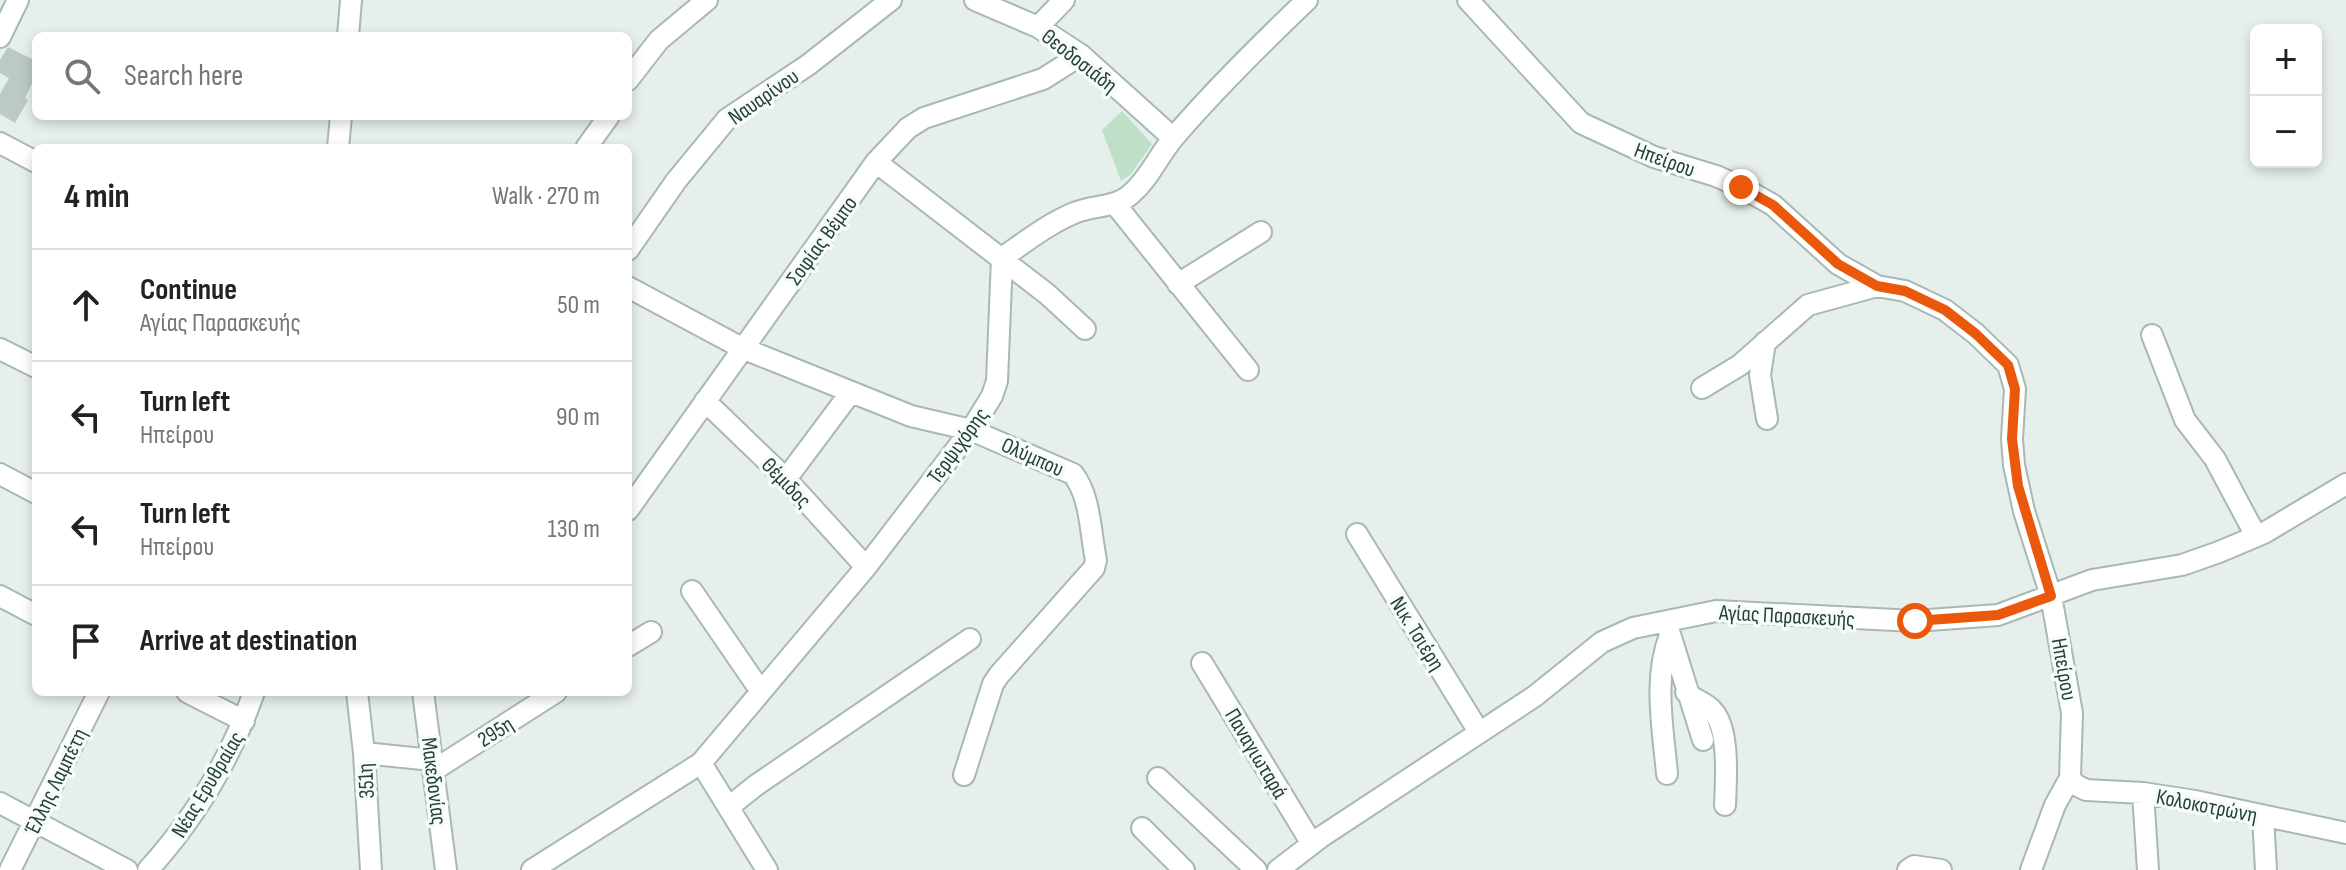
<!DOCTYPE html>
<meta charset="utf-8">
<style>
:root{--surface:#fff;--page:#f6f6f6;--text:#222;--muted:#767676;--line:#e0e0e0}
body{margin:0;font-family:"Sofia Sans Condensed",sans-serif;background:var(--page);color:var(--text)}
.controls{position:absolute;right:24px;top:24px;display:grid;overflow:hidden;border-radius:12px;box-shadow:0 4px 12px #0003}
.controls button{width:72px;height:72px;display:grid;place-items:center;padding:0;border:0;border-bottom:2px solid var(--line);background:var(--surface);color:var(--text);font:40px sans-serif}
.stop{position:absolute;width:24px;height:24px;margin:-18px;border:6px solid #ea580c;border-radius:50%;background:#fff}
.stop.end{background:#ea580c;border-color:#fff;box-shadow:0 2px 8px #0008}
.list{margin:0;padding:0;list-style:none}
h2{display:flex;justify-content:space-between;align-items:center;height:104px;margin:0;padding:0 32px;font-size:34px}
h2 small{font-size:26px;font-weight:400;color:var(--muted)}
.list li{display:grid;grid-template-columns:52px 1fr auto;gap:24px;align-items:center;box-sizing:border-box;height:112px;padding:0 32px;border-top:2px solid var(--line)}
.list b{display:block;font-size:30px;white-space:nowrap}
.list p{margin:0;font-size:26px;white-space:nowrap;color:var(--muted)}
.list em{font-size:26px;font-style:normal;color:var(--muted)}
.icon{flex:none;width:44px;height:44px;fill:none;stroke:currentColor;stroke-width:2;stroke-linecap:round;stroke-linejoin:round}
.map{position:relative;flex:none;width:2346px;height:870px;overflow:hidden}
.search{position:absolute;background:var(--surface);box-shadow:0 4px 12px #0003;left:32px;top:32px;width:600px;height:88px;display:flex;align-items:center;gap:20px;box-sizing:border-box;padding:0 28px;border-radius:12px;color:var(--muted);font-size:30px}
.panel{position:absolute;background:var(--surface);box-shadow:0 4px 12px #0003;left:32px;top:144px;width:600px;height:552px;border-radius:12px}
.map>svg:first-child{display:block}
.green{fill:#bfe0c8}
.building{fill:#bbcac4}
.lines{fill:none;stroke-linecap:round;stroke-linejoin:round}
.minor-casing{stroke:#a8b8b2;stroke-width:24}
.minor{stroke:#fff;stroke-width:20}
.route{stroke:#ea580c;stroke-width:10}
.labels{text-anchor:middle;stroke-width:7;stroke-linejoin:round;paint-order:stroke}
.street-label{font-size:22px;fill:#24423a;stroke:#f7fbf9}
</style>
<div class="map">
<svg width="2346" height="870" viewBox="0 0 2346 870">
<rect width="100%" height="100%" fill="#e6efeb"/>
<path class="green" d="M 1122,111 L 1152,144 L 1131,174 L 1121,181 L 1102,130 Z"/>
<path class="building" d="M 8,47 L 36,61 L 36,75 L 25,98 L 28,100 L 15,123 L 0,114 L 0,94 L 9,78 L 0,73 L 0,60 Z"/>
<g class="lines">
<defs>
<path id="minor" d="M 975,0 L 1038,27 L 1081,55 L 1173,138
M 1468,0 L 1581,123 L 1654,157 L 1716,176 L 1741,187 L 1773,205 L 1838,264 L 1877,286 L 1905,291 L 1945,310 L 1976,334 L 2008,365 L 2015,389 L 2012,439 L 2014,465 L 2024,511 L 2051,596 L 2072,713 L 2070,778 L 2055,805 L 2031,870
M 1038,27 L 1064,0
M 348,36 L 351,0
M 0,37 L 18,0
M 628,80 L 659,40 L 707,0
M 0,143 L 36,162
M 338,148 L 341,116
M 586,148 L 609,116
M 876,162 L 1047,294 L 1085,329
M 1115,204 L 1248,370
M 628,250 L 676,181 L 727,119 L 808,65 L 891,0
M 1178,284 L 1261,232
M 628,287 L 742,348 L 911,416 L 971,430 L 1073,474 C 1091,497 1090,532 1096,560 L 1094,568 L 999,675 L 993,684 L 964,775
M 2152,335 L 2185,420 L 2215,459 L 2256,536
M 1765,342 L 1760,375 L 1767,419
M 0,349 L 36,367
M 1702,388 L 1740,365 L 1808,305 L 1877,286
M 705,401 L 786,479 L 866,567
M 0,474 L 36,493
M 786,479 L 851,392
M 628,510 L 876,162 L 908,128 L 924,118 L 1043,79 L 1081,55
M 1357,534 L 1479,732
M 692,591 L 760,690
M 0,596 L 36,615
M 1669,631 L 1703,740
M 628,646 L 651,632
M 1202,663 L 1312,844
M 187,692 L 244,721
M 357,692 L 364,753 L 371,870
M 423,692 L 446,870
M 1686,692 C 1694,700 1705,702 1712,710 C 1730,728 1726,780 1725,805
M 364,753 L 432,760
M 701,763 L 767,870
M 434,770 L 556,692
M 1667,774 C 1663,728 1653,679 1670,635
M 1158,778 L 1256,870
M 2070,778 L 2076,785 L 2086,790 L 2143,793 L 2195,801 L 2346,833
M 2143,793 L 2148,870
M 0,803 L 127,870
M 729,807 L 755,786 L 970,639
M 2263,816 L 2266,870
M 1142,828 L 1184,870
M 10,870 L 99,692
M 148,870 C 195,818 231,758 254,692
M 532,870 L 701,763 L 866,567 L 971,430 L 992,396 L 997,381 L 1002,258 C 1025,242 1048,224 1074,213 C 1093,205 1116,208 1131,194 C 1150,178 1159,154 1175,136 C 1216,88 1262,43 1307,0
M 1278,870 L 1321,837 L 1535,696 L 1602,642 L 1633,628 L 1716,611 L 1915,621 L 1998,615 L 2092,580 L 2182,565 L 2219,552 L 2264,533 L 2346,484
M 1908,870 L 1914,866 L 1941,870"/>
</defs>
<use href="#minor" class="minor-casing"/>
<use href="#minor" class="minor"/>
</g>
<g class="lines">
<path class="route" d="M 1741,187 L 1773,205 L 1838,264 L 1877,286 L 1905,291 L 1945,310 L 1976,334 L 2008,365 L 2015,389 L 2012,439 L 2018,486 L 2051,596 L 1998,615 L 1915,621"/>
</g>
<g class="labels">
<g class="street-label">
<text transform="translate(1080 60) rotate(38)" y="8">Θεοδοσιάδη</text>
<text transform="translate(763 96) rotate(-35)" y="8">Ναυαρίνου</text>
<text transform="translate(1665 159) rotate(20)" y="8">Ηπείρου</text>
<text transform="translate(821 240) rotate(-54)" y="8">Σοφίας Βέμπο</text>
<text transform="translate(957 445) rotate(-54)" y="8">Τερψιχόρης</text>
<text transform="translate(1033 456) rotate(24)" y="8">Ολύμπου</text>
<text transform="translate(787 482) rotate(46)" y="8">Θέμιδος</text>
<text transform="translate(1787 615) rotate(3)" y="8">Αγίας Παρασκευής</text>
<text transform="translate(1418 633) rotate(58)" y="8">Νικ. Τσιέρη</text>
<text transform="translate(2065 669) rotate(80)" y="8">Ηπείρου</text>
<text transform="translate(495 731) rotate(-32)" y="8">295η</text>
<text transform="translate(1257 753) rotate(59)" y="8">Παναγιωταρά</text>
<text transform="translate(55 781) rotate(-64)" y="8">Έλλης Λαμπέτη</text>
<text transform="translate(365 781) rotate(-93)" y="8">351η</text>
<text transform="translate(435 781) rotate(83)" y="8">Μακεδονίας</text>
<text transform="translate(207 784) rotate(-59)" y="8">Νέας Ερυθραίας</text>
<text transform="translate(2207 805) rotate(11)" y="8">Κολοκοτρώνη</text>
</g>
</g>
</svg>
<div class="controls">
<button>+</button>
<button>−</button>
</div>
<div class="stop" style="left:1915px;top:621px"></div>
<div class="stop end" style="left:1741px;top:187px"></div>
<div class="search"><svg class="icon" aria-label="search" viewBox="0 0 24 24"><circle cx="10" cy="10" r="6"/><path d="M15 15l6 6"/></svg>Search here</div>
<section class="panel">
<h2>4 min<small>Walk · 270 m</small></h2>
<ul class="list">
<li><svg class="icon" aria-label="ahead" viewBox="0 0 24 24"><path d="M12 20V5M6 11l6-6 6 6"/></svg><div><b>Continue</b><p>Αγίας Παρασκευής</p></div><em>50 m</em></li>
<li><svg class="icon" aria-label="left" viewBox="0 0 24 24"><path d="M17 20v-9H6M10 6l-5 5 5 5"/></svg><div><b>Turn left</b><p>Ηπείρου</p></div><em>90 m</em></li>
<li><svg class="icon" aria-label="left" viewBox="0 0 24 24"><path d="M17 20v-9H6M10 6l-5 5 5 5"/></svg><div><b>Turn left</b><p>Ηπείρου</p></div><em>130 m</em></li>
<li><svg class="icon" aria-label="arrive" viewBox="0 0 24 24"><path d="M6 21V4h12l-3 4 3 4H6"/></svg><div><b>Arrive at destination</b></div></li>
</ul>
</section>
</div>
